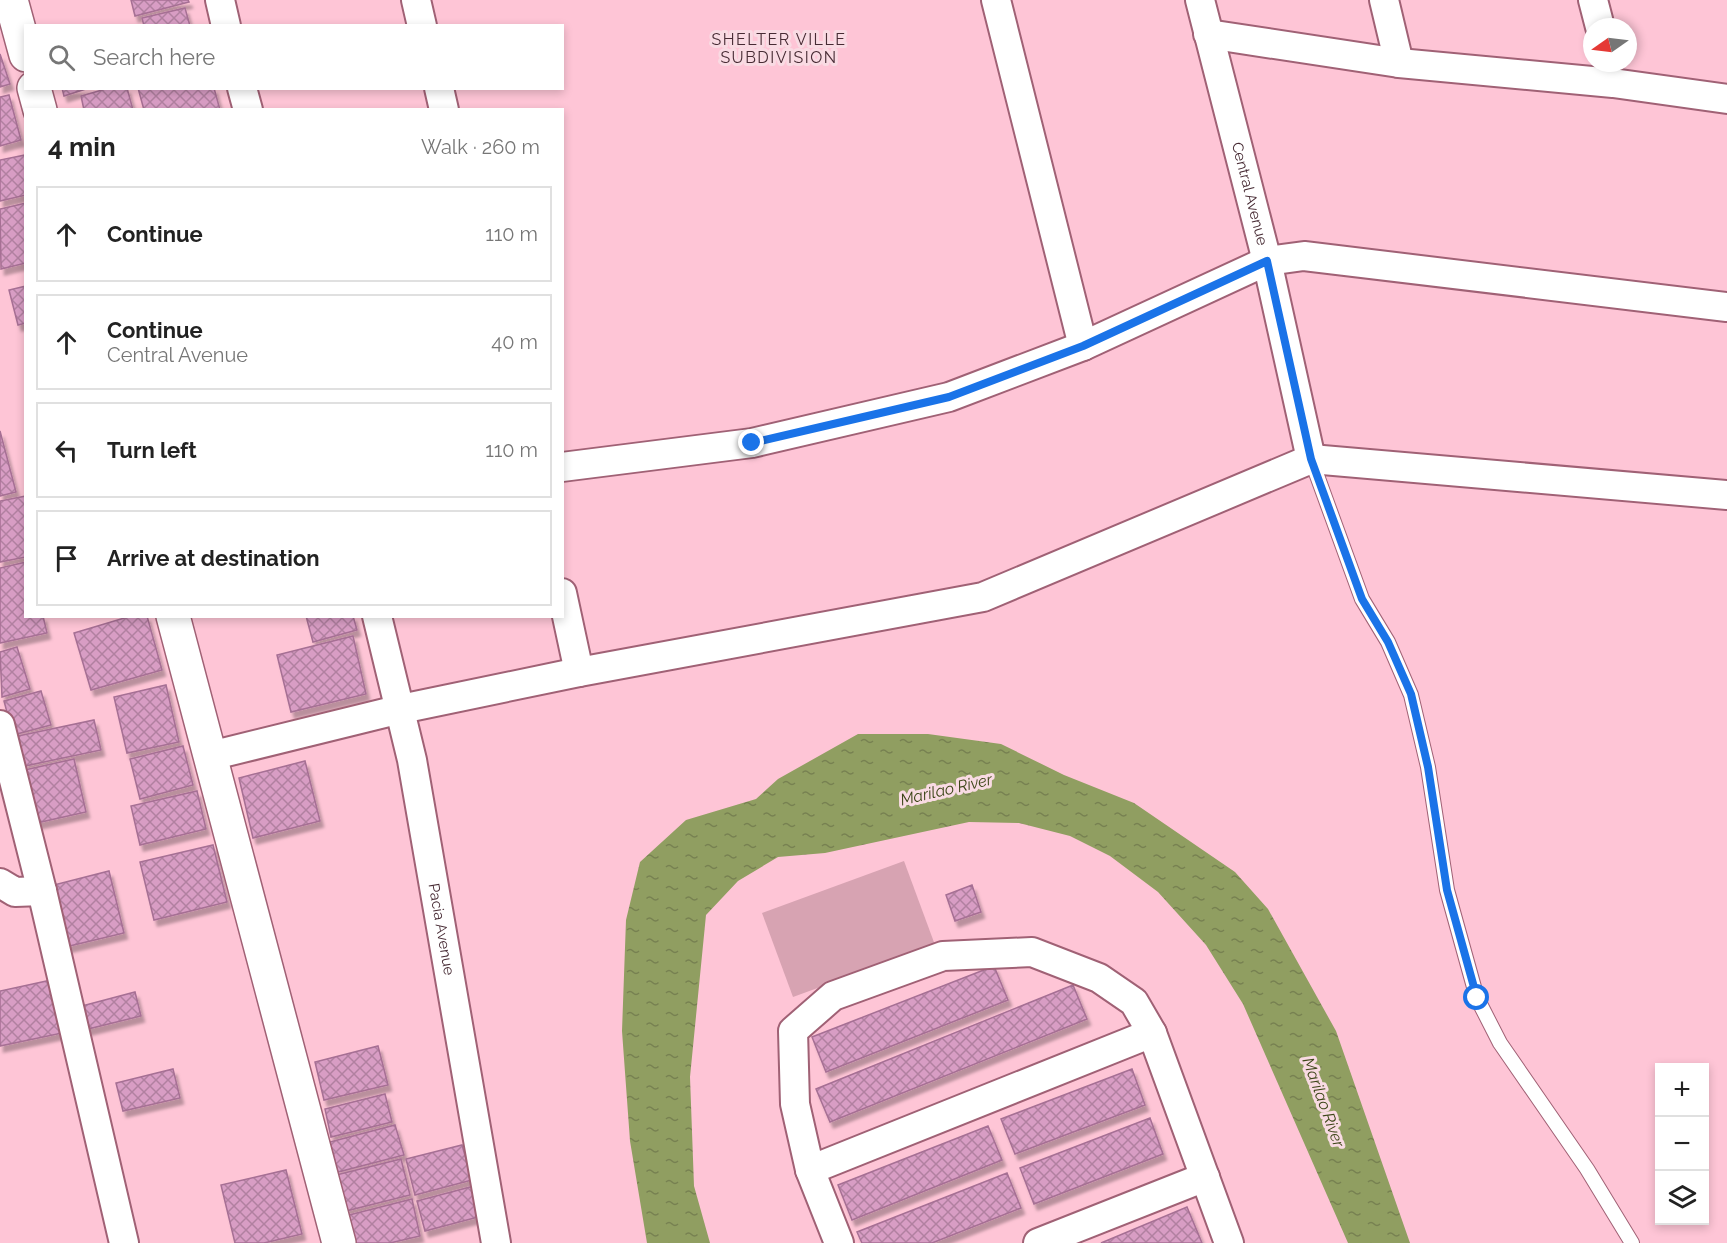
<!DOCTYPE html>
<meta charset="utf-8">
<style>
:root{--surface:#fff;--page:#f2f2f2;--text:#222;--muted:#767676;--line:#e0e0e0}
body{margin:0;font-family:Raleway,sans-serif;background:var(--page);color:var(--text)}
.controls{position:absolute;right:18px;bottom:18px;display:grid;overflow:hidden;border-radius:0px;box-shadow:0 3px 9px #0003}
.controls button{width:54px;height:54px;display:grid;place-items:center;padding:0;border:0;border-bottom:2px solid var(--line);background:var(--surface);color:var(--text);font:30px sans-serif}
.compass{position:absolute;left:1583px;top:18px;width:54px;height:54px;border-radius:50%;background:var(--surface);box-shadow:0 3px 9px #0003;rotate:256deg}
.stop{position:absolute;width:18px;height:18px;margin:-14px;border:4px solid #1a73e8;border-radius:50%;background:#fff}
.stop.end{background:#1a73e8;border-color:#fff;box-shadow:0 2px 6px #0008}
.list{margin:0;padding:0;list-style:none}
h2{display:flex;justify-content:space-between;align-items:center;height:78px;margin:0;padding:0 24px;font-size:26px}
h2 small{font-size:20px;font-weight:400;color:var(--muted)}
.list li{display:grid;grid-template-columns:39px 1fr auto;gap:18px;align-items:center;box-sizing:border-box;height:96px;margin:0 12px 12px;padding:0 12px;border:2px solid var(--line);border-radius:0px}
.list b{display:block;font-size:22px;white-space:nowrap}
.list p{margin:0;font-size:20px;white-space:nowrap;color:var(--muted)}
.list em{font-size:20px;font-style:normal;color:var(--muted)}
.icon{flex:none;width:33px;height:33px;fill:none;stroke:currentColor;stroke-width:2;stroke-linecap:round;stroke-linejoin:round}
.map{position:relative;flex:none;width:1727px;height:1243px;overflow:hidden}
.search{position:absolute;background:var(--surface);box-shadow:0 3px 9px #0003;left:24px;top:24px;width:540px;height:66px;display:flex;align-items:center;gap:15px;box-sizing:border-box;padding:0 21px;border-radius:0px;color:var(--muted);font-size:22px}
.panel{position:absolute;background:var(--surface);box-shadow:0 3px 9px #0003;left:24px;top:108px;width:540px;height:510px;border-radius:0px}
.map>svg:first-child{display:block}
.pitch{fill:#d7a3b2}
.water{fill:url(#water-ripples)}
.building{fill:url(#building-cross-hatch);stroke:#a66f94;stroke-width:1.5;filter:url(#shadow)}
.lines{fill:none;stroke-linecap:round;stroke-linejoin:round}
.service-casing{stroke:#a06175;stroke-width:16}
.minor-casing{stroke:#a06175;stroke-width:32}
.tertiary-casing{stroke:#a06175;stroke-width:36}
.service{stroke:#fff;stroke-width:14}
.minor{stroke:#fff;stroke-width:28}
.tertiary{stroke:#fff;stroke-width:33}
.route{stroke:#1a73e8;stroke-width:8}
.labels{text-anchor:middle;stroke-width:6;stroke-linejoin:round;paint-order:stroke}
.street-label{font-size:15px;fill:#472b34;stroke:#f9dbe3}
.neighbourhood-label{font-size:16px;letter-spacing:1.5px;fill:#472b34;stroke:#f9dbe3}
.water-label{font-size:16px;font-style:italic;fill:#3d4618;stroke:#f9dbe3}
</style>
<div class="map">
<svg width="1727" height="1243" viewBox="0 0 1727 1243">
<defs>
<pattern id="water-ripples" width="26" height="14" patternUnits="userSpaceOnUse" patternTransform="scale(1.5)"><rect width="26" height="14" fill="#909e61"/><path d="M2 4q2-2 4 0t4 0M15 11q2-2 4 0t4 0" fill="none" stroke="#778151"/></pattern>
<pattern id="building-cross-hatch" width="8" height="8" patternUnits="userSpaceOnUse" patternTransform="scale(1.5)"><rect width="8" height="8" fill="#d89dc4"/><path d="M0 0l8 8M0 8l8-8" fill="none" stroke="#b180a0"/></pattern>
<filter id="shadow"><feDropShadow dx="3.5" dy="6" stdDeviation="1.5" flood-color="#0004"/></filter>
</defs>
<rect width="100%" height="100%" fill="#fec5d6"/>
<path class="pitch" d="M 904,861 L 935,945 L 793,997 L 762,913 Z"/>
<path class="water" d="M 858,734 L 928,734 L 1001,744 L 1064,775 L 1134,803 L 1235,872 L 1268,909 L 1336,1031 L 1410,1243 L 1348,1243 L 1243,1004 L 1206,945 L 1158,892 L 1110,856 L 1070,836 L 1019,823 L 969,822 L 825,853 L 778,857 L 738,881 L 706,915 L 690,1077 L 694,1186 L 710,1243 L 647,1243 L 630,1141 L 622,1031 L 626,920 L 640,862 L 686,820 L 756,799 L 778,779 Z"/>
<path class="building" d="M 131,0 L 188,0 L 189,2 L 135,16 Z
M 185,8 L 190,26 L 144,26 L 142,18 Z
M 0,54 L 10,84 L 0,87 Z
M 62,88 L 89,88 L 64,96 Z
M 109,88 L 127,88 L 133,110 L 84,110 L 81,96 Z
M 138,88 L 214,88 L 220,110 L 144,110 Z
M 9,95 L 21,140 L 0,146 L 0,97 Z
M 25,155 L 26,195 L 0,201 L 0,160 Z
M 26,203 L 26,263 L 1,269 L 0,209 Z
M 26,286 L 26,323 L 18,325 L 9,290 Z
M 0,431 L 16,492 L 0,496 Z
M 26,496 L 26,557 L 0,562 L 0,501 Z
M 26,562 L 26,616 L 43,616 L 47,633 L 0,643 L 0,568 Z
M 131,616 L 147,616 L 162,670 L 91,690 L 74,633 Z
M 306,616 L 353,616 L 357,630 L 313,642 Z
M 353,636 L 366,694 L 291,712 L 277,655 Z
M 17,647 L 30,689 L 2,697 L 0,652 Z
M 166,685 L 179,742 L 127,753 L 114,697 Z
M 41,691 L 51,725 L 13,735 L 4,701 Z
M 94,720 L 101,750 L 25,766 L 18,736 Z
M 183,746 L 193,785 L 140,799 L 130,759 Z
M 74,759 L 86,812 L 32,824 L 20,771 Z
M 305,761 L 320,821 L 253,838 L 239,778 Z
M 197,791 L 206,829 L 140,845 L 131,806 Z
M 213,845 L 227,902 L 154,920 L 140,862 Z
M 109,871 L 124,933 L 61,948 L 46,887 Z
M 972,885 L 981,912 L 955,921 L 946,895 Z
M 994,966 L 1008,1000 L 826,1072 L 812,1037 Z
M 56,979 L 67,1032 L 0,1046 L 0,991 Z
M 1073,985 L 1087,1019 L 830,1122 L 816,1089 Z
M 135,992 L 141,1016 L 84,1030 L 78,1007 Z
M 378,1046 L 388,1085 L 324,1100 L 315,1062 Z
M 173,1069 L 180,1098 L 123,1111 L 116,1083 Z
M 1132,1069 L 1145,1105 L 1015,1154 L 1001,1119 Z
M 385,1094 L 392,1122 L 331,1137 L 325,1109 Z
M 1150,1118 L 1163,1154 L 1034,1204 L 1020,1168 Z
M 395,1125 L 404,1155 L 338,1172 L 330,1142 Z
M 988,1126 L 1002,1160 L 852,1220 L 838,1185 Z
M 462,1145 L 472,1180 L 415,1195 L 406,1159 Z
M 401,1159 L 410,1195 L 346,1211 L 336,1175 Z
M 286,1170 L 302,1234 L 264,1243 L 235,1243 L 221,1185 Z
M 1007,1173 L 1021,1208 L 932,1243 L 862,1243 L 857,1232 Z
M 474,1186 L 482,1216 L 425,1231 L 417,1201 Z
M 412,1199 L 420,1236 L 390,1243 L 355,1243 L 349,1215 Z
M 1187,1207 L 1202,1243 L 1101,1243 Z"/>
<g class="lines">
<defs>
<path id="service" d="M 1311,459 L 1362,599 L 1388,642 L 1411,695 L 1428,767 L 1447,890 L 1477,998 L 1500,1043 L 1587,1169 L 1632,1243"/>
<g id="minor">
<path d="M 220,0 L 226,26"/>
<path d="M 416,0 L 422,26"/>
<path d="M 996,0 L 1083,346"/>
<path id="s1" d="M 1200,0 L 1267,261 L 1311,459"/>
<path d="M 1384,0 L 1399,63"/>
<path d="M 1593,0 L 1600,27"/>
<path d="M 1208,34 L 1399,63 L 1613,83 L 1727,99"/>
<path d="M 242,88 L 248,110"/>
<path d="M 439,88 L 444,110"/>
<path d="M 562,467 L 752,443 L 949,397 L 1083,346 L 1267,261 L 1304,256 L 1727,307"/>
<path d="M 562,593 L 579,672"/>
<path id="s2" d="M 377,616 L 412,760 L 496,1243"/>
<path d="M 0,725 L 42,891 L 124,1243"/>
<path d="M 210,756 L 401,709 L 579,672 L 983,597 L 1311,459 L 1727,495"/>
<path d="M 0,883 L 15,892 L 42,891"/>
<path d="M 810,1170 L 1152,1033"/>
<path d="M 839,1243 L 810,1170 L 795,1104 L 793,1031 L 833,996 L 943,956 L 1032,952 L 1099,978 L 1134,1002 L 1152,1033 L 1229,1243"/>
<path d="M 1038,1243 L 1205,1177"/>
</g>
<path id="tertiary" d="M 11,0 L 26,55
M 34,88 L 40,110
M 173,616 L 339,1243"/>
</defs>
<use href="#service" class="service-casing"/>
<use href="#minor" class="minor-casing"/>
<use href="#tertiary" class="tertiary-casing"/>
<use href="#service" class="service"/>
<use href="#minor" class="minor"/>
<use href="#tertiary" class="tertiary"/>
</g>
<g class="lines">
<path class="route" d="M 752,443 L 949,397 L 1083,346 L 1267,261 L 1311,459 L 1362,599 L 1388,642 L 1411,694 L 1428,767 L 1447,890 L 1477,998"/>
</g>
<g class="labels">
<g class="street-label">
<text dy="5" stroke="none"><textPath href="#s1" startOffset="200">Central Avenue</textPath></text>
<text dy="5" stroke="none"><textPath href="#s2" startOffset="320">Pacia Avenue</textPath></text>
</g>
<g class="neighbourhood-label">
<text x="779" y="45">SHELTER VILLE<tspan x="779" dy="18">SUBDIVISION</tspan></text>
</g>
<g class="water-label">
<text transform="translate(946 789) rotate(-13)" y="6">Marilao River</text>
<text transform="translate(1324 1102) rotate(70)" y="6">Marilao River</text>
</g>
</g>
</svg>
<div class="controls">
<button>+</button>
<button>−</button>
<button><svg class="icon" aria-label="layers" viewBox="0 0 24 24"><path d="M12 4l9 5-9 5-9-5zM3 14l9 5 9-5"/></svg></button>
</div>
<svg class="compass" viewBox="-18 -18 36 36"><path d="M0-13l5 13h-10z" fill="#e53935"/><path d="M0 13l5-13h-10z" fill="#767676"/></svg>
<div class="stop" style="left:1477px;top:998px"></div>
<div class="stop end" style="left:752px;top:443px"></div>
<div class="search"><svg class="icon" aria-label="search" viewBox="0 0 24 24"><circle cx="10" cy="10" r="6"/><path d="M15 15l6 6"/></svg>Search here</div>
<section class="panel">
<h2>4 min<small>Walk · 260 m</small></h2>
<ul class="list">
<li><svg class="icon" aria-label="ahead" viewBox="0 0 24 24"><path d="M12 20V5M6 11l6-6 6 6"/></svg><div><b>Continue</b></div><em>110 m</em></li>
<li><svg class="icon" aria-label="ahead" viewBox="0 0 24 24"><path d="M12 20V5M6 11l6-6 6 6"/></svg><div><b>Continue</b><p>Central Avenue</p></div><em>40 m</em></li>
<li><svg class="icon" aria-label="left" viewBox="0 0 24 24"><path d="M17 20v-9H6M10 6l-5 5 5 5"/></svg><div><b>Turn left</b></div><em>110 m</em></li>
<li><svg class="icon" aria-label="arrive" viewBox="0 0 24 24"><path d="M6 21V4h12l-3 4 3 4H6"/></svg><div><b>Arrive at destination</b></div></li>
</ul>
</section>
</div>
